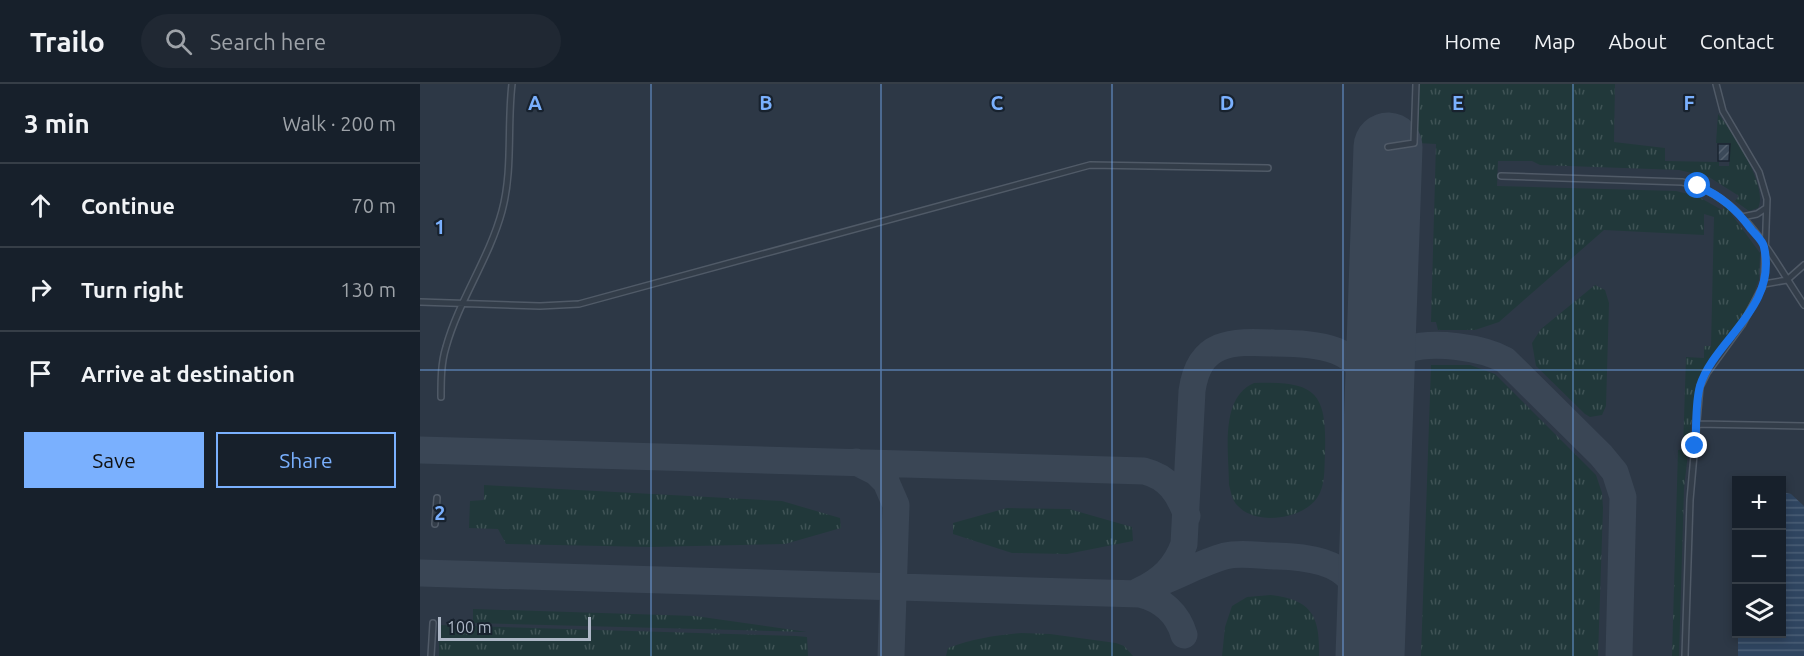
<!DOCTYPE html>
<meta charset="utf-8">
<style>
:root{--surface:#17202b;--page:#202833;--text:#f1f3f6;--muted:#9ea3a9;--line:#363e47;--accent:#7ab0fe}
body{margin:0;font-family:Ubuntu,sans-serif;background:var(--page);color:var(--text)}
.controls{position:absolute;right:18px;bottom:18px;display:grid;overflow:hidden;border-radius:0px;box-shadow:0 3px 9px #0003}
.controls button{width:54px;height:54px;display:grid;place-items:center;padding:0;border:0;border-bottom:2px solid var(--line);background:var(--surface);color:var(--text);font:30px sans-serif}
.scale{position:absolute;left:18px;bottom:15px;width:153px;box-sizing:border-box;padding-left:6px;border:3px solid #adb7c6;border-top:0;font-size:16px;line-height:21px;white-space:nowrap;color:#adb7c6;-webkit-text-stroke:4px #18222e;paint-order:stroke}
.stop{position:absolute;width:18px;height:18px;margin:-14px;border:4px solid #1a73e8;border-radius:50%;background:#fff}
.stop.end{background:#1a73e8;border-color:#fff;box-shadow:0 2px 6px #0008}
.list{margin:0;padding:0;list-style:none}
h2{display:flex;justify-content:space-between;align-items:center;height:78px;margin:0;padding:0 24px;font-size:26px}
h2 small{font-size:20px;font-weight:400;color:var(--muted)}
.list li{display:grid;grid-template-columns:39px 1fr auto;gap:18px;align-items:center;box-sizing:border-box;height:84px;padding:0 24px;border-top:2px solid var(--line)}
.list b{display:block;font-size:22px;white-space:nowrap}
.list em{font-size:20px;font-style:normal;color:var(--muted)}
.actions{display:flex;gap:12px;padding:18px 24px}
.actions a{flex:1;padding:14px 0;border:2px solid var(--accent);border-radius:0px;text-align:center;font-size:21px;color:var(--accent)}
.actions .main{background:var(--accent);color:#111}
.icon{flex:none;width:33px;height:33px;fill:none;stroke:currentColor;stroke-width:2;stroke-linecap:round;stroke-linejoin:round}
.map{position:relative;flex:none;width:1384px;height:572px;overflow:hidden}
header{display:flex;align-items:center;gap:36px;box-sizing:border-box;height:84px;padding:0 30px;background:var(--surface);border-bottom:2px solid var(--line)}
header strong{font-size:28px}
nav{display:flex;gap:33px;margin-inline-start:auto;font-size:21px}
.search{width:420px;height:54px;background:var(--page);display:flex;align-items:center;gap:15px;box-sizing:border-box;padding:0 21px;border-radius:33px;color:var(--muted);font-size:22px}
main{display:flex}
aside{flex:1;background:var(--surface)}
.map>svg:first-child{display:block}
.airport{fill:#2d3846;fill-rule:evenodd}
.grass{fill:url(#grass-tufts)}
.water{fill:url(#water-rules)}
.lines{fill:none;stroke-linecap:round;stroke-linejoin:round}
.taxiway{stroke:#3a4655;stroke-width:27}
.runway{stroke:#3a4655;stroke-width:69}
.building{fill:url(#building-hatch);stroke:#1a2430;stroke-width:1.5}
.service-casing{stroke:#505a67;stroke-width:8}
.service{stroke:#333d49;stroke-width:5}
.route{stroke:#1a73e8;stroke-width:8}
.grid{fill:none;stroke:#7ab0fe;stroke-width:1.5;stroke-opacity:0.55}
.grid-label{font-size:20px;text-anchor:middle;font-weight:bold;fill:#7ab0fe;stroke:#18222e;stroke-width:4.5;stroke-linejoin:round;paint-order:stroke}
</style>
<header>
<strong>Trailo</strong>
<div class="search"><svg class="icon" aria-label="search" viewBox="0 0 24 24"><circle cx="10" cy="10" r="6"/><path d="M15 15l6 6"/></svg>Search here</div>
<nav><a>Home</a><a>Map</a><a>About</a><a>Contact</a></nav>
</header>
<main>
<aside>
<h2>3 min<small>Walk · 200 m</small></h2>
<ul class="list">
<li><svg class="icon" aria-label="ahead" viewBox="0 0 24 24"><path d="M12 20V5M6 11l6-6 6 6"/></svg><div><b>Continue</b></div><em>70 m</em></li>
<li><svg class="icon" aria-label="right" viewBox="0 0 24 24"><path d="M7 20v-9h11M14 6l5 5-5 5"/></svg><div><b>Turn right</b></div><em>130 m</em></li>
<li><svg class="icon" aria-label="arrive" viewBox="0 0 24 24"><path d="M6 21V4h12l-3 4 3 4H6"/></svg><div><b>Arrive at destination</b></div></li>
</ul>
<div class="actions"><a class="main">Save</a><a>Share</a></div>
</aside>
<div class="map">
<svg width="1384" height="572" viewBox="0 0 1384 572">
<defs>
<pattern id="grass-tufts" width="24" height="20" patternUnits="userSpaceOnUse" patternTransform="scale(1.5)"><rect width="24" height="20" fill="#21383a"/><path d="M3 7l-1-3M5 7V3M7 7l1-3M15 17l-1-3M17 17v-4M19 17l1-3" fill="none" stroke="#3f5355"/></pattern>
<pattern id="water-rules" width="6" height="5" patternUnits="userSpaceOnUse" patternTransform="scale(1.5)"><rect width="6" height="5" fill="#2f4560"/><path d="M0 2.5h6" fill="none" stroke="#4a5e75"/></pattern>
<pattern id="building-hatch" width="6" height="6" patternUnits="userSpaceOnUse" patternTransform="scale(1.5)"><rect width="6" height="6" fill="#3b4959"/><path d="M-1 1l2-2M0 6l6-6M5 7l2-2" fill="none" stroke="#55616f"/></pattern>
</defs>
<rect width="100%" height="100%" fill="#1f2b39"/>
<path class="airport" d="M 0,0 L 1384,0 L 1384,572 L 0,572 ZM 1316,396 L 1362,396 L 1362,550 L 1316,550 Z"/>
<path class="grass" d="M 998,0 L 1195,0 L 1194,58 L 1245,64 L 1245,77 L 1299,78 L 1299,82 L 1309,82 L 1310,59 L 1296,59 L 1298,30 C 1312,47 1349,103 1338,124 L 1329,127 L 1315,117 L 1319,112 L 1289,93 L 1259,86 L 1120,81 L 1112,77 L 1078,77 L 1077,102 L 1256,107 L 1277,112 L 1302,126 L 1304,123 L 1307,124 L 1340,169 L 1339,195 L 1330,220 L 1276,300 L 1264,404 L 1259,572 L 1252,572 L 1258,366 L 1263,365 L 1266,273 L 1284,274 L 1284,262 L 1291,262 L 1294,133 L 1284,130 L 1284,151 L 1184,146 L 1079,238 L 1055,246 L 1018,246 L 1016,238 L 1011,238 L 1016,60 L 997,59 Z
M 1175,201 L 1185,206 L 1189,219 L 1186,322 L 1182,331 L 1170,333 L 1165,330 L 1116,282 L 1112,259 L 1121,245 Z
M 1011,281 L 1050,281 L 1075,290 L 1176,391 L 1182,409 L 1183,424 L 1178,572 L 1001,572 Z
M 834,299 C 896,297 907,308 905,369 C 904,384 906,401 897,414 C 883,435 836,442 818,422 C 812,417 811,408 809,401 C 809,369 799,314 834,299 Z
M 64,401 L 362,417 L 420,434 L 421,444 L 365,460 L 230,463 L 86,460 L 78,445 L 49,444 L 50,417 L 64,416 Z
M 587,424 L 649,425 L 712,443 L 713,457 L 647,470 L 592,469 L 533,450 L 533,439 Z
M 851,511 C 892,516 900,532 899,572 L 802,572 L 805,543 L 812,522 L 827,513 Z
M 53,525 L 275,532 L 387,548 L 53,539 Z
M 19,541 L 376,552 L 387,553 L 388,572 L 19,572 Z
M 601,549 L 630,550 L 696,559 L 704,562 L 713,572 L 526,572 L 528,564 C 552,555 576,551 601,549 Z"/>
<path class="water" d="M 1362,408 L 1371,410 L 1384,422 L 1384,572 L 1318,572 L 1318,550 L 1362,550 Z"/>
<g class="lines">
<path class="taxiway" d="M 958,305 L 970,280 L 988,265 C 1014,257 1061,263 1085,276 L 1181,371 L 1195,388 L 1203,413 L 1199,572
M 0,366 L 724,387 C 748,393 759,409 767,432
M 436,378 L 456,388 L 466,398 L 476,421 L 471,572
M 0,489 L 720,510 C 742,515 758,530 764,551
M 741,498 C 762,490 783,478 805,472 C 821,468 840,472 856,472 C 931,474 949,499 948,572
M 719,507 C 741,497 756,483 764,460 L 772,307 C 779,257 811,257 854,259 C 901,260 939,261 958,314"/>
<path class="runway" d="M 950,572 L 968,63"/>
</g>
<path class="building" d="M 1298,60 L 1310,60 L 1309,77 L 1298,77 Z"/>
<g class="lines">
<defs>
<path id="service" d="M 968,63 L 994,59 L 996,0
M 1081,92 L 1262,98 C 1323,110 1352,174 1384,221
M 1322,133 L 1337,130 L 1346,124
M 1344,200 L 1367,196 L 1384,181
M 0,218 L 120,222 L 159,220 L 670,81 L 848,84
M 21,313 C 21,296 21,279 26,263 C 39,216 69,175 82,127 C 93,86 87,42 92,0
M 1277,340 L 1384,342
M 15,440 L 17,414
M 11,572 L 13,539
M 1265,572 L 1270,416 L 1280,303 L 1287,289 L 1322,241 L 1344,200 L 1347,115 L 1339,88 L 1303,27 L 1296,0"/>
</defs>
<use href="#service" class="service-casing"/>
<use href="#service" class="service"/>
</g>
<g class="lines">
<path class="route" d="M 1275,362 C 1277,343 1275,320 1280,302 C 1294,256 1358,224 1344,163 C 1343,157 1335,150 1331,145 C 1316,125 1301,112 1278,102"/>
</g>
<path class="grid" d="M 231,0 L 231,572M 461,0 L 461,572M 692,0 L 692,572M 923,0 L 923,572M 1153,0 L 1153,572M 0,286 L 1384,286"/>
<g class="grid-label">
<text x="115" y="26">A</text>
<text x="346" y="26">B</text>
<text x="577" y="26">C</text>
<text x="807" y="26">D</text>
<text x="1038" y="26">E</text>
<text x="1269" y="26">F</text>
<text x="20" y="150">1</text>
<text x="20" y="436">2</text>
</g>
</svg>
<div class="controls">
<button>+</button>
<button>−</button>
<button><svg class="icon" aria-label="layers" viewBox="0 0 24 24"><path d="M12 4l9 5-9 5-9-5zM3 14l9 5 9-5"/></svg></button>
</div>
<div class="scale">100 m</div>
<div class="stop" style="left:1278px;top:102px"></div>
<div class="stop end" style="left:1275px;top:362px"></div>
</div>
</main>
